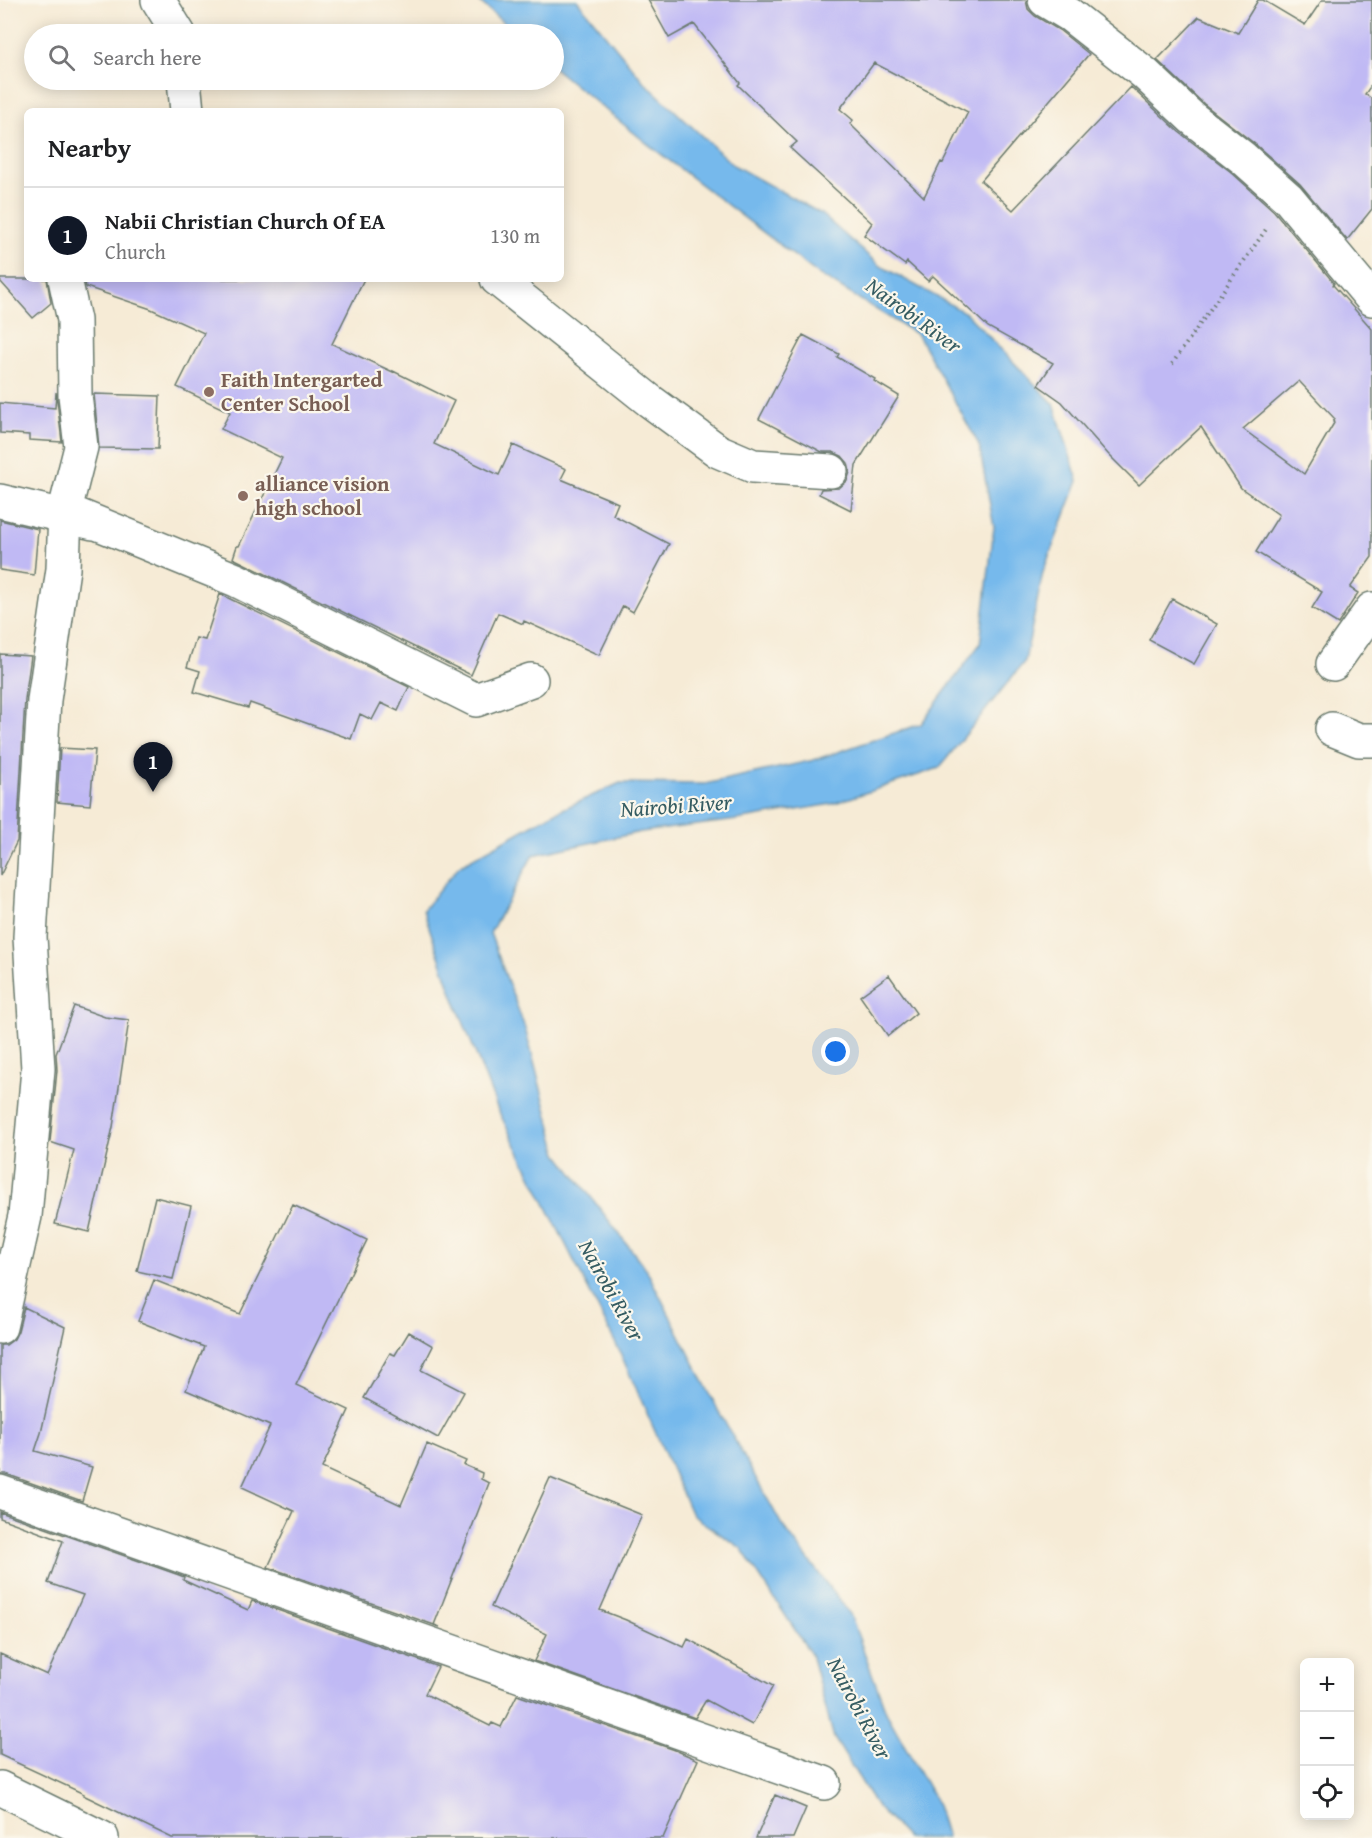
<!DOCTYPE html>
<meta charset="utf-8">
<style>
:root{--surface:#fff;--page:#f2f2f2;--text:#202124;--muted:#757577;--line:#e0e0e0;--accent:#111827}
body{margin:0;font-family:"Gentium Book Plus",serif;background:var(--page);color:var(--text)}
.controls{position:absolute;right:18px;bottom:18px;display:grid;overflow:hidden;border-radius:9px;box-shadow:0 3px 15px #0003}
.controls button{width:54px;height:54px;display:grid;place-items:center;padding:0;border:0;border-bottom:2px solid var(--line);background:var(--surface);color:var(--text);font:30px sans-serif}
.you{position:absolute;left:836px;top:1052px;width:21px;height:21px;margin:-15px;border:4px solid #fff;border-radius:50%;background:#1a73e8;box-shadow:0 0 0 9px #1a73e833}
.badge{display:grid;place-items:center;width:39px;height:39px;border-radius:50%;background:var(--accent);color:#fff;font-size:20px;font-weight:700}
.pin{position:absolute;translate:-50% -50px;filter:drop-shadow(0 2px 3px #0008)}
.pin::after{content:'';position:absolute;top:32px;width:21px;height:18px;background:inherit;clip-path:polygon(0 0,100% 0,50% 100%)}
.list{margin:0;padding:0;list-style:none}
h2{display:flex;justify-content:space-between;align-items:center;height:78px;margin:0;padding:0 24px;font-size:26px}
h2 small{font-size:20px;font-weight:400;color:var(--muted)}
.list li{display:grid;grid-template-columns:39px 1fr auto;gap:18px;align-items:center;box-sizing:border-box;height:96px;padding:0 24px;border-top:2px solid var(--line)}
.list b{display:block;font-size:22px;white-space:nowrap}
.list p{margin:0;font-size:20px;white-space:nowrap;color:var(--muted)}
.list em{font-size:20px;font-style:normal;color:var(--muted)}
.icon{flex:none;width:33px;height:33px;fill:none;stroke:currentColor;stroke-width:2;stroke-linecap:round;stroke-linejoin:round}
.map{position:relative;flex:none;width:1372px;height:1838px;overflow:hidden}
.search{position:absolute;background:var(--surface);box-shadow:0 3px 15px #0003;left:24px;top:24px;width:540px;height:66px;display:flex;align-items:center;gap:15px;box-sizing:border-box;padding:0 21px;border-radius:33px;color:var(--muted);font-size:22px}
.panel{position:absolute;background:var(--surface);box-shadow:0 3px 15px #0003;left:24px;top:108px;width:540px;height:174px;border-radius:9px}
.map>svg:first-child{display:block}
.water{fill:#76b9ec;stroke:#4a7b90;stroke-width:1.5}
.building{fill:#c0b9f4;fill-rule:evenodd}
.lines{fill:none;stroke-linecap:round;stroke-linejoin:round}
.street-casing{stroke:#6a7a6d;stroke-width:36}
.path{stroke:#6a7a6d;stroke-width:4;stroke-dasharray:1.5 4.5;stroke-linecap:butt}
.street{stroke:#fff;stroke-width:33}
.education-dot{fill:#8d6e63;stroke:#fbf7ec;stroke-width:2}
.labels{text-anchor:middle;stroke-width:4.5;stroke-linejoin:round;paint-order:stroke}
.education-label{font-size:21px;font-weight:bold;fill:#785e54;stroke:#fbf7ec;text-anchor:start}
.water-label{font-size:22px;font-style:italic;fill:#355c62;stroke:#fbf7ec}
</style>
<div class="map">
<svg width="1372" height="1838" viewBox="0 0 1372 1838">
<rect width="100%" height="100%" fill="#fbf7ec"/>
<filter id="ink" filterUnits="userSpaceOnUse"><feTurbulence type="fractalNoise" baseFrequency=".0167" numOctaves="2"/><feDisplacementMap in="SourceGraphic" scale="12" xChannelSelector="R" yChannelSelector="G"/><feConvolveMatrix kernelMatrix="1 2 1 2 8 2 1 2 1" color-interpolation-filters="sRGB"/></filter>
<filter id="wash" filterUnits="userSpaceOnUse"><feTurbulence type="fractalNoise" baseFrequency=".008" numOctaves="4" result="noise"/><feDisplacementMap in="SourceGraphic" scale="24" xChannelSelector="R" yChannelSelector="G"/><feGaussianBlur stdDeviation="1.35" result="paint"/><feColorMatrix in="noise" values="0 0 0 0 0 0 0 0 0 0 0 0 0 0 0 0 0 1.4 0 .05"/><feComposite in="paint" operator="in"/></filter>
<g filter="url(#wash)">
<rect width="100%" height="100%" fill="#f6ebd6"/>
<path class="water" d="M 478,0 L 577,0 L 644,82 L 733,165 L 820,213 L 879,265 L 966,313 L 1054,404 L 1078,481 L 1043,572 L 1025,661 L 939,768 L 832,804 L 737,820 L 641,832 L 533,855 L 490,933 L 525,1028 L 558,1154 L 646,1269 L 718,1410 L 782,1525 L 850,1614 L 887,1714 L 936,1802 L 947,1838 L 907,1838 L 876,1805 L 834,1738 L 811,1654 L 741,1548 L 692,1515 L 619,1350 L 498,1110 L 453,996 L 423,910 L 459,866 L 552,814 L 620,783 L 705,784 L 814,760 L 921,724 L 980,644 L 994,527 L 979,445 L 918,335 L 818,274 L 649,145 L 554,68 L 554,34 L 516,34 Z"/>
<g id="blocks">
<path class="building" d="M 648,0 L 1026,0 L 1028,9 L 1035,16 L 1059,30 L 1089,54 L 981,181 L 1013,210 L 1131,87 L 1179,132 L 1231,172 L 1274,211 L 1334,283 L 1333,285 L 1372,329 L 1372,557 L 1350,588 L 1358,593 L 1338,624 L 1312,608 L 1322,592 L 1256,552 L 1279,515 L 1241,488 L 1201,427 L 1139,485 L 1108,454 L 1062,402 L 1038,385 L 1053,363 L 988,327 L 933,276 L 928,281 L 907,262 L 905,265 L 864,235 L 872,223 L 790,148 L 797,142 L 738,85 L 740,83 L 694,24 L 669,38 ZM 874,63 L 968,112 L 943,163 L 941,162 L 924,197 L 850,124 L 853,120 L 840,109 ZM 1299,381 L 1335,419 L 1333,422 L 1334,423 L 1304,474 L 1243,429 Z
M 1258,0 L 1263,0 L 1305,25 L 1322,0 L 1372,0 L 1372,84 L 1365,94 L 1372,99 L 1372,209 L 1347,240 L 1300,184 L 1255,144 L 1204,104 L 1157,60 L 1199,17 L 1238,33 Z
M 0,279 L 47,279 L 51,303 L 33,318 L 0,281 Z
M 84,279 L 364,279 L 332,344 L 393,372 L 393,371 L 454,401 L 434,444 L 499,475 L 513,445 L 566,469 L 561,479 L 618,503 L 613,515 L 669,544 L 633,612 L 623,606 L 599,655 L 524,621 L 523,624 L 498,613 L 471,675 L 233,558 L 237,546 L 239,546 L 282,458 L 221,429 L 230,412 L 177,387 L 204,333 L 151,309 L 86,287 Z
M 803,335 L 839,354 L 837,357 L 875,379 L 874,381 L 899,396 L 856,465 L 851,510 L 819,494 L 821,489 L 839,488 L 847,481 L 850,472 L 848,463 L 842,456 L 833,452 L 822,452 L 759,419 Z
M 56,392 L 62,442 L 29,440 L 29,435 L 0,433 L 0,403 L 55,408 Z
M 94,394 L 160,396 L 158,449 L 99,448 Z
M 0,520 L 38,529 L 34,575 L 0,570 Z
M 220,594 L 409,687 L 398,711 L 381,703 L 372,720 L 360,714 L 351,739 L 250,703 L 248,708 L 194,692 L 200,671 L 187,667 L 196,638 L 205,640 Z
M 1172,599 L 1217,624 L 1194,664 L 1149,640 Z
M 0,654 L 31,656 L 25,699 L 17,841 L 0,876 Z
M 60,748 L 95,750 L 90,805 L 57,802 Z
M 889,975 L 916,1013 L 888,1036 L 860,996 Z
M 74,1006 L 105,1017 L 129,1020 L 113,1127 L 89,1232 L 55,1224 L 74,1150 L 50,1142 L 57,1070 L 56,1054 Z
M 155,1197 L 191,1206 L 173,1279 L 137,1271 Z
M 293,1205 L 367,1240 L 296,1385 L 349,1410 L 322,1468 L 401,1505 L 427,1444 L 466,1461 L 464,1465 L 482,1473 L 481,1479 L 489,1483 L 434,1625 L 440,1627 L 268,1567 L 294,1511 L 242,1487 L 270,1426 L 186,1390 L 204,1347 L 138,1321 L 154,1280 L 240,1314 Z
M 24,1307 L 65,1327 L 41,1433 L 35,1451 L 92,1467 L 82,1501 L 6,1474 L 0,1474 L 0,1345 L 6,1345 L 14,1339 L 18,1331 Z
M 409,1332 L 433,1346 L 421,1370 L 464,1392 L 438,1438 L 364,1398 L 390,1353 L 395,1355 Z
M 550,1478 L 642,1515 L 600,1610 L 626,1620 L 684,1647 L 688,1639 L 773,1686 L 752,1725 L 706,1700 L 695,1718 L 534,1661 L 547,1634 L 491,1607 Z
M 0,1512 L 179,1575 L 184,1577 L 183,1580 L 248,1610 L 252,1601 L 438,1667 L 425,1694 L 490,1726 L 492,1723 L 501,1727 L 517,1695 L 675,1750 L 698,1760 L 663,1838 L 172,1838 L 83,1795 L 84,1794 L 0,1755 L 0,1654 L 47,1675 L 83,1595 L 48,1583 L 63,1541 L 0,1518 Z
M 775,1795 L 806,1808 L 793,1838 L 756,1838 Z"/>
</g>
</g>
<g filter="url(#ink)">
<use href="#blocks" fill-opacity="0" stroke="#6a7a6d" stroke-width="1.5"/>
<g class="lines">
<defs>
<path id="street" d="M 158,0 L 179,34
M 1045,0 L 1070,15 L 1144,73 L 1192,118 L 1243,158 L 1288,198 L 1372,299
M 184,80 L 187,111
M 497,279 L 650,401 L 718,451 L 753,466 L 831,471
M 0,501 L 93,523 L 65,510 L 236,580 L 476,700 L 531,680
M 1333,664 L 1372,609
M 1332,729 L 1359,740 L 1372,740
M 0,1327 L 25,1216 L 38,1069 L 30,937 L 44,700 L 63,569 L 65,510 L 81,447 L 75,395 L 74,320 L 65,279
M 0,1492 L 824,1783
M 0,1788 L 102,1838"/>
</defs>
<use href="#street" class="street-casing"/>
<path class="path" d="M 1172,364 L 1267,228"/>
<use href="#street" class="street"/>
</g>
</g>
<g class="education-dot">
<circle cx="209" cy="392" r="6"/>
<circle cx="243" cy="496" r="6"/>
</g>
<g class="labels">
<g class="education-label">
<text x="221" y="387">Faith Intergarted<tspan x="221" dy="24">Center School</tspan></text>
<text x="255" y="491">alliance vision<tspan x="255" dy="24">high school</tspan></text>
</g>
<g class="water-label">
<text transform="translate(914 315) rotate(36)" y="8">Nairobi River</text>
<text transform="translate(676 805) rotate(-4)" y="8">Nairobi River</text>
<text transform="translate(612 1290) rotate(61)" y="8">Nairobi River</text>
<text transform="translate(860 1708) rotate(62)" y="8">Nairobi River</text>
</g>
</g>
</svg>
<div class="controls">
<button>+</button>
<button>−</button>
<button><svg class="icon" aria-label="locate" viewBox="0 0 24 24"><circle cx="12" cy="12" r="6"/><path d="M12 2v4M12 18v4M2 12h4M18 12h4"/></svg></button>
</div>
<div class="you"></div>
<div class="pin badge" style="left:153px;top:792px">1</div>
<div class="search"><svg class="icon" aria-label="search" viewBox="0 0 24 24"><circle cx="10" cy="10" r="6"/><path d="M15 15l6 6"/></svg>Search here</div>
<section class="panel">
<h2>Nearby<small></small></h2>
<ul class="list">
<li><span class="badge">1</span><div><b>Nabii Christian Church Of EA</b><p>Church</p></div><em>130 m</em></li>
</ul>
</section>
</div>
